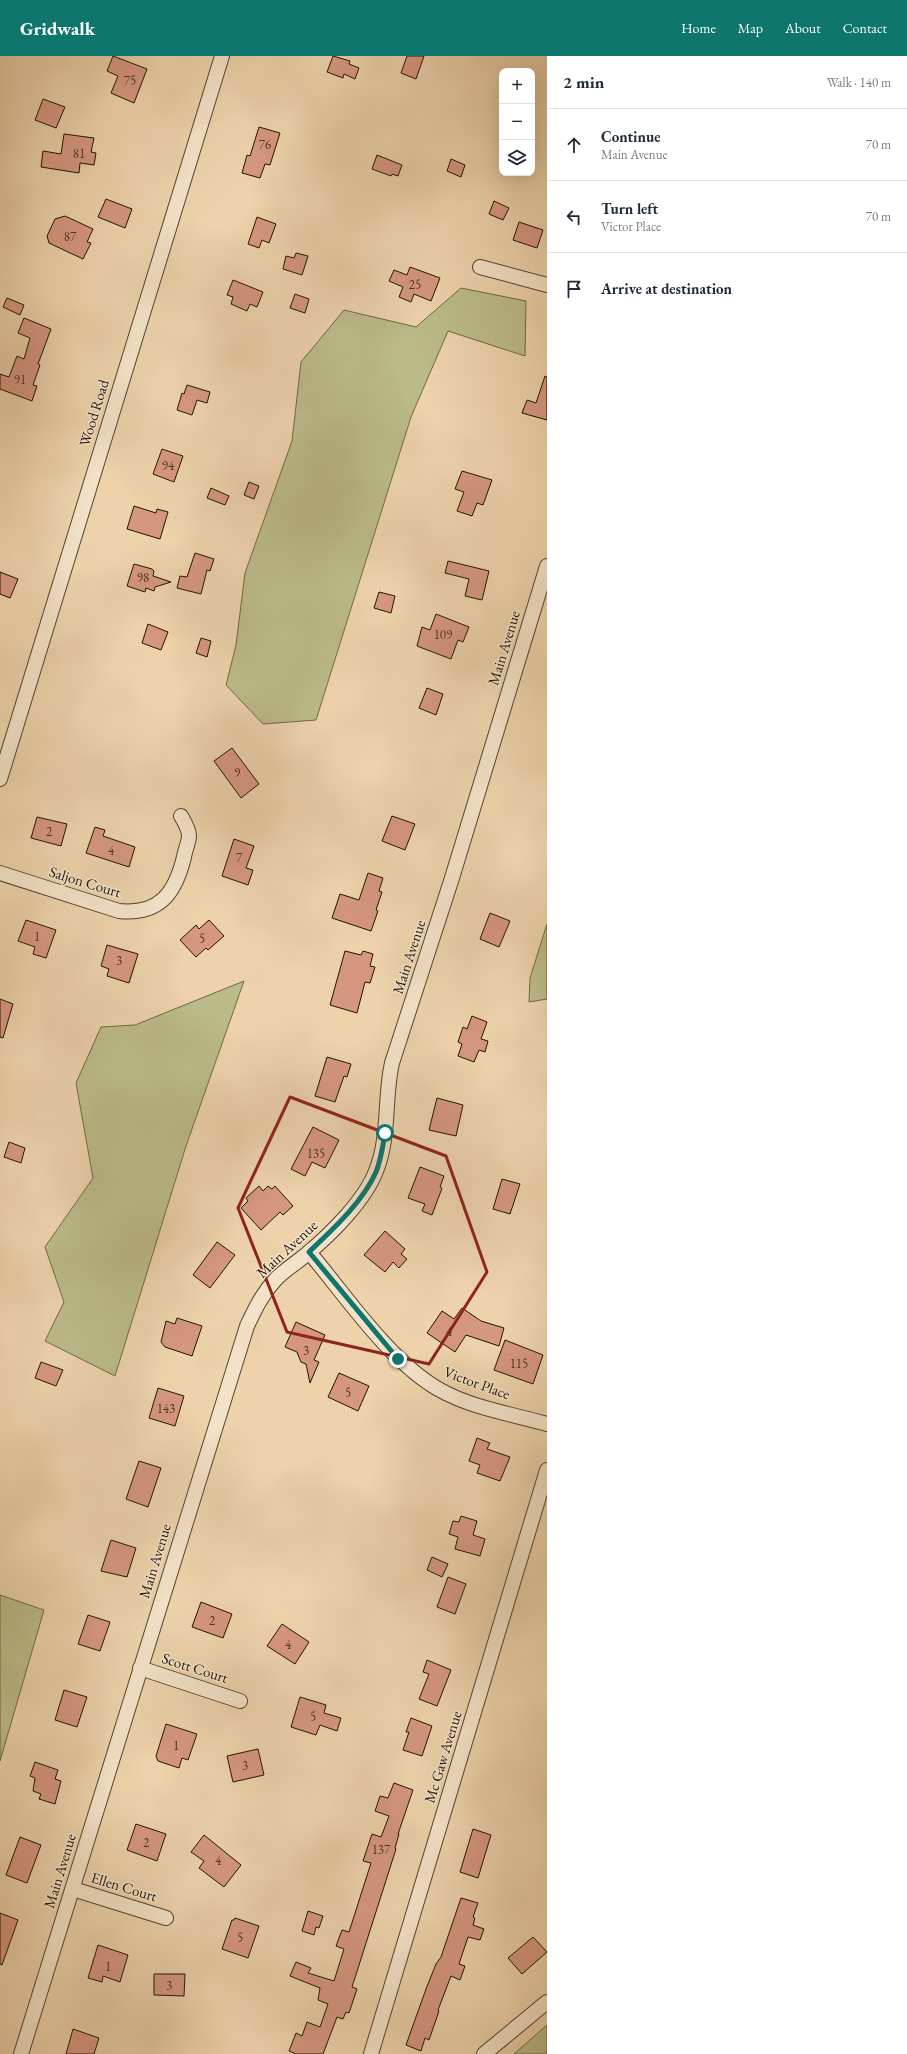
<!DOCTYPE html>
<meta charset="utf-8">
<style>
:root{--surface:#fff;--page:#f6f6f7;--text:#1f2937;--muted:#747a83;--line:#e0e1e3;--accent:#0f766e}
body{margin:0;font-family:"EB Garamond",serif;background:var(--page);color:var(--text)}
.controls{position:absolute;right:12px;top:12px;display:grid;overflow:hidden;border-radius:8px;box-shadow:0 4px 16px #0002}
.controls button{width:36px;height:36px;display:grid;place-items:center;padding:0;border:0;border-bottom:1px solid var(--line);background:var(--surface);color:var(--text);font:20px sans-serif}
.stop{position:absolute;width:12px;height:12px;margin:-9px;border:3px solid #0f766e;border-radius:50%;background:#fff}
.stop.end{background:#0f766e;border-color:#fff;box-shadow:0 1px 4px #0008}
.list{margin:0;padding:0;list-style:none}
h2{display:flex;justify-content:space-between;align-items:center;height:52px;margin:0;padding:0 16px;font-size:17px}
h2 small{font-size:13px;font-weight:400;color:var(--muted)}
.list li{display:grid;grid-template-columns:26px 1fr auto;gap:12px;align-items:center;box-sizing:border-box;height:72px;padding:0 16px;border-top:1px solid var(--line)}
.list b{display:block;font-size:15px;white-space:nowrap}
.list p{margin:0;font-size:13px;white-space:nowrap;color:var(--muted)}
.list em{font-size:13px;font-style:normal;color:var(--muted)}
.icon{flex:none;width:22px;height:22px;fill:none;stroke:currentColor;stroke-width:2;stroke-linecap:round;stroke-linejoin:round}
.map{position:relative;flex:none;width:547px;height:1998px;overflow:hidden}
header{display:flex;align-items:center;gap:24px;box-sizing:border-box;height:56px;padding:0 20px;background:var(--accent);color:#fff}
header strong{font-size:19px}
nav{display:flex;gap:22px;margin-inline-start:auto;font-size:14px}
main{display:flex}
aside{flex:1;background:var(--surface)}
.map>svg:first-child{display:block}
.green{fill:#bbbb87;stroke:#6e6847}
.building{fill:#d5977e;stroke:#201407}
.lines{fill:none;stroke-linecap:round;stroke-linejoin:round}
.minor-casing{stroke:#534430;stroke-width:16}
.minor{stroke:#f3e2c8;stroke-width:14}
.route{stroke:#0f766e;stroke-width:5}
.marked{fill:none;stroke:#8f2418;stroke-width:3;stroke-linejoin:round}
.labels{text-anchor:middle;stroke-width:3;stroke-linejoin:round;paint-order:stroke}
.number-label{font-size:13px;fill:#4d3525}
.street-label{font-size:15px;fill:#201407;stroke:#f3e2c8}
</style>
<header>
<strong>Gridwalk</strong>
<nav><a>Home</a><a>Map</a><a>About</a><a>Contact</a></nav>
</header>
<main>
<div class="map">
<svg width="547" height="1998" viewBox="0 0 547 1998">
<rect width="100%" height="100%" fill="#edd2aa"/>
<filter id="stains"><feTurbulence type="fractalNoise" baseFrequency=".005" numOctaves="4"/><feColorMatrix values="0 0 0 0 .2 0 0 0 0 .09 0 0 0 0 .02 0 0 0 .5 -.17"/></filter>
<radialGradient id="worn" r=".72"><stop offset=".6" stop-color="#630" stop-opacity="0"/><stop offset="1" stop-color="#630" stop-opacity=".3"/></radialGradient>
<path class="green" d="M 461,232 L 526,245 L 525,300 L 448,275 L 411,361 L 316,664 L 263,668 L 226,629 L 236,589 L 245,517 L 292,385 L 301,306 L 344,254 L 416,271 Z
M 547,868 L 547,943 L 529,946 L 530,922 Z
M 244,925 L 186,1090 L 115,1320 L 45,1285 L 64,1246 L 45,1191 L 93,1122 L 76,1027 L 101,971 L 135,969 Z
M 0,1539 L 44,1554 L 0,1705 Z
M 547,1969 L 547,1998 L 514,1998 Z"/>
<path class="building" d="M 113,0 L 147,13 L 134,47 L 111,37 L 118,20 L 107,15 Z
M 333,0 L 350,5 L 349,8 L 359,12 L 355,23 L 344,18 L 343,22 L 327,16 Z
M 407,0 L 424,0 L 416,23 L 401,17 Z
M 43,43 L 65,51 L 56,72 L 35,64 Z
M 259,71 L 280,77 L 270,109 L 265,108 L 260,122 L 242,117 L 247,99 L 250,100 Z
M 64,78 L 94,82 L 91,96 L 96,97 L 94,109 L 80,107 L 79,117 L 41,111 L 43,95 L 61,98 Z
M 377,99 L 402,109 L 398,120 L 392,118 L 391,120 L 372,113 Z
M 451,103 L 465,109 L 461,121 L 447,115 Z
M 106,143 L 132,153 L 125,172 L 98,161 Z
M 494,145 L 509,152 L 503,164 L 489,158 Z
M 65,160 L 93,173 L 87,186 L 91,187 L 83,203 L 49,187 L 47,180 L 55,163 Z
M 257,161 L 276,168 L 269,187 L 262,184 L 259,192 L 248,188 Z
M 519,166 L 543,174 L 537,192 L 513,184 Z
M 296,197 L 308,200 L 302,219 L 283,213 L 286,200 L 294,202 Z
M 410,211 L 440,222 L 431,245 L 414,238 L 411,246 L 399,241 L 403,231 L 389,225 L 394,214 L 407,219 Z
M 233,224 L 263,236 L 257,251 L 250,248 L 247,255 L 231,248 L 233,241 L 227,239 Z
M 295,238 L 309,243 L 305,257 L 290,252 Z
M 7,242 L 24,249 L 20,259 L 3,251 Z
M 24,262 L 51,273 L 38,308 L 40,309 L 33,329 L 37,330 L 32,345 L 0,333 L 0,318 L 9,321 L 17,300 L 24,303 L 30,282 L 18,277 Z
M 545,320 L 547,321 L 547,364 L 522,357 L 527,344 L 536,347 Z
M 187,329 L 210,336 L 207,347 L 197,344 L 192,359 L 177,354 L 182,337 L 184,338 Z
M 162,393 L 183,400 L 174,426 L 153,418 Z
M 462,415 L 492,424 L 483,449 L 477,447 L 472,460 L 457,455 L 464,436 L 455,433 Z
M 249,426 L 259,430 L 254,443 L 244,439 Z
M 211,432 L 229,440 L 225,449 L 207,442 Z
M 134,450 L 156,457 L 157,453 L 168,456 L 160,483 L 127,473 Z
M 195,497 L 214,503 L 210,515 L 207,514 L 201,538 L 177,532 L 180,520 L 187,521 Z
M 448,505 L 489,515 L 482,544 L 465,540 L 469,523 L 445,517 Z
M 134,508 L 152,513 L 154,515 L 153,520 L 171,526 L 155,531 L 154,535 L 146,532 L 145,536 L 127,530 Z
M 0,516 L 18,523 L 10,542 L 0,538 Z
M 379,536 L 395,540 L 391,557 L 374,552 Z
M 436,558 L 469,571 L 463,586 L 458,584 L 451,603 L 417,590 L 422,571 L 430,574 Z
M 148,568 L 168,576 L 161,594 L 142,587 Z
M 201,582 L 211,585 L 207,601 L 196,597 Z
M 427,632 L 443,638 L 436,659 L 419,652 Z
M 232,692 L 259,728 L 241,742 L 214,705 Z
M 392,760 L 415,768 L 405,794 L 382,785 Z
M 37,761 L 67,768 L 61,790 L 31,782 Z
M 95,771 L 105,774 L 103,780 L 135,791 L 129,811 L 86,797 Z
M 234,783 L 254,790 L 246,812 L 253,814 L 248,829 L 222,820 Z
M 368,817 L 383,822 L 379,835 L 382,836 L 376,854 L 378,855 L 371,875 L 332,862 L 340,838 L 359,844 Z
M 490,857 L 510,865 L 499,891 L 480,883 Z
M 26,864 L 56,874 L 46,902 L 33,898 L 35,891 L 18,885 Z
M 209,864 L 224,880 L 208,894 L 206,892 L 196,901 L 180,884 L 196,869 L 199,873 Z
M 107,889 L 138,898 L 129,927 L 107,920 L 109,913 L 101,910 Z
M 345,895 L 361,899 L 363,895 L 373,898 L 370,910 L 375,911 L 370,927 L 365,926 L 357,957 L 330,949 Z
M 0,943 L 13,948 L 3,982 L 0,981 Z
M 472,960 L 487,966 L 481,983 L 488,985 L 485,996 L 479,994 L 474,1006 L 458,1000 L 462,988 L 458,986 L 463,971 L 467,973 Z
M 327,1001 L 351,1008 L 347,1021 L 344,1020 L 335,1046 L 315,1040 Z
M 437,1042 L 463,1049 L 456,1080 L 429,1074 Z
M 313,1071 L 339,1084 L 325,1112 L 312,1106 L 305,1120 L 291,1113 Z
M 9,1086 L 25,1092 L 21,1107 L 4,1101 Z
M 420,1111 L 444,1120 L 440,1131 L 442,1132 L 432,1159 L 422,1155 L 425,1148 L 408,1142 Z
M 502,1123 L 520,1128 L 510,1158 L 493,1153 Z
M 259,1130 L 263,1135 L 268,1130 L 272,1133 L 275,1130 L 293,1150 L 283,1159 L 280,1156 L 261,1174 L 241,1152 L 248,1145 L 246,1142 Z
M 385,1175 L 405,1193 L 401,1198 L 407,1203 L 399,1212 L 393,1206 L 385,1216 L 364,1199 Z
M 217,1186 L 235,1199 L 210,1232 L 193,1219 Z
M 462,1252 L 481,1265 L 504,1272 L 499,1290 L 466,1279 L 455,1296 L 427,1277 L 442,1255 L 454,1263 Z
M 177,1262 L 202,1270 L 192,1300 L 165,1291 L 161,1286 L 166,1265 L 175,1268 Z
M 296,1266 L 325,1279 L 314,1304 L 319,1306 L 310,1327 L 306,1308 L 301,1306 L 297,1296 L 285,1291 Z
M 505,1284 L 543,1299 L 533,1328 L 494,1314 Z
M 41,1306 L 63,1314 L 56,1330 L 35,1322 Z
M 339,1317 L 369,1330 L 358,1355 L 328,1341 Z
M 158,1332 L 184,1340 L 175,1370 L 149,1362 Z
M 477,1382 L 490,1387 L 487,1393 L 510,1401 L 500,1425 L 477,1417 L 480,1409 L 469,1405 Z
M 139,1405 L 161,1412 L 148,1451 L 126,1443 Z
M 461,1460 L 477,1465 L 473,1479 L 485,1483 L 480,1500 L 455,1493 L 458,1481 L 449,1478 L 453,1465 L 459,1466 Z
M 111,1484 L 136,1492 L 127,1521 L 101,1515 Z
M 432,1501 L 448,1508 L 442,1521 L 427,1514 Z
M 448,1521 L 466,1528 L 455,1558 L 437,1551 Z
M 201,1546 L 232,1558 L 223,1582 L 192,1571 Z
M 88,1559 L 110,1566 L 100,1595 L 78,1588 Z
M 282,1568 L 309,1586 L 295,1608 L 267,1590 Z
M 427,1604 L 451,1614 L 437,1650 L 419,1643 L 429,1618 L 423,1616 Z
M 64,1634 L 87,1641 L 77,1671 L 55,1664 Z
M 300,1641 L 326,1649 L 324,1657 L 341,1662 L 337,1675 L 320,1669 L 316,1679 L 291,1671 Z
M 411,1662 L 432,1670 L 422,1700 L 403,1694 L 409,1676 L 406,1676 Z
M 166,1668 L 197,1678 L 188,1704 L 182,1702 L 179,1712 L 158,1705 L 156,1700 Z
M 258,1693 L 264,1719 L 233,1726 L 227,1700 Z
M 35,1706 L 58,1714 L 55,1723 L 61,1725 L 55,1748 L 39,1743 L 41,1738 L 33,1735 L 35,1722 L 30,1720 Z
M 394,1727 L 413,1734 L 398,1778 L 399,1778 L 395,1792 L 396,1793 L 352,1931 L 357,1933 L 349,1957 L 346,1956 L 343,1963 L 337,1961 L 323,1998 L 296,1998 L 289,1995 L 296,1977 L 302,1980 L 307,1966 L 320,1971 L 328,1948 L 318,1944 L 320,1932 L 290,1920 L 296,1906 L 311,1912 L 308,1917 L 334,1925 L 344,1893 L 336,1890 L 342,1874 L 349,1876 L 371,1807 L 363,1805 L 372,1778 L 381,1781 L 389,1760 L 375,1755 L 380,1740 L 388,1742 Z
M 136,1768 L 166,1778 L 157,1805 L 127,1794 Z
M 473,1773 L 491,1779 L 478,1822 L 460,1816 Z
M 204,1779 L 241,1809 L 224,1831 L 199,1812 L 204,1805 L 191,1796 Z
M 20,1781 L 41,1789 L 27,1827 L 6,1819 Z
M 461,1842 L 478,1847 L 473,1861 L 475,1862 L 473,1869 L 484,1873 L 480,1884 L 468,1881 L 459,1908 L 465,1910 L 460,1924 L 451,1920 L 438,1954 L 439,1955 L 429,1984 L 425,1982 L 421,1995 L 406,1989 L 426,1933 L 436,1908 L 441,1901 Z
M 308,1855 L 323,1860 L 319,1872 L 316,1871 L 314,1879 L 302,1875 Z
M 0,1857 L 18,1864 L 2,1909 L 0,1908 Z
M 235,1862 L 259,1870 L 248,1902 L 222,1893 L 232,1864 L 234,1864 Z
M 533,1881 L 547,1896 L 522,1918 L 508,1902 Z
M 98,1889 L 128,1899 L 120,1926 L 103,1920 L 102,1926 L 88,1922 Z
M 154,1918 L 185,1918 L 184,1940 L 154,1939 Z
M 73,1973 L 99,1982 L 94,1998 L 66,1998 Z"/>
<g class="lines">
<defs>
<path id="minor" d="M 480,211 L 547,229
M 0,723 L 222,0
M 0,817 L 119,855 C 159,859 175,838 184,801 C 185,794 189,786 189,780 C 189,774 184,765 181,760
M 309,1196 C 346,1240 390,1306 440,1334 C 472,1352 512,1358 547,1368
M 140,1612 L 240,1645
M 73,1833 L 166,1862
M 21,1998 L 247,1270 C 255,1253 262,1238 275,1224 C 284,1214 298,1206 308,1197 C 332,1177 365,1144 376,1115 C 390,1081 384,1042 392,1007 L 452,822 L 547,510
M 371,1998 L 547,1414
M 484,1998 L 547,1946"/>
</defs>
<use href="#minor" class="minor-casing"/>
<use href="#minor" class="minor"/>
</g>
<g class="lines">
<path class="route" d="M 385,1077 C 383,1089 381,1104 376,1116 C 362,1147 333,1173 309,1196 L 398,1303"/>
</g>
<path class="marked" d="M 290,1041 L 446,1100 L 487,1216 L 429,1308 L 287,1276 L 238,1152 Z"/>
<g class="labels">
<g class="number-label">
<text x="130" y="29">75</text>
<text x="265" y="93">76</text>
<text x="79" y="102">81</text>
<text x="70" y="185">87</text>
<text x="415" y="233">25</text>
<text x="20" y="328">91</text>
<text x="168" y="414">94</text>
<text x="143" y="526">98</text>
<text x="443" y="583">109</text>
<text x="237" y="721">9</text>
<text x="49" y="780">2</text>
<text x="111" y="799">4</text>
<text x="239" y="806">7</text>
<text x="37" y="885">1</text>
<text x="202" y="887">5</text>
<text x="119" y="909">3</text>
<text x="316" y="1102">135</text>
<text x="449" y="1280">4</text>
<text x="306" y="1299">3</text>
<text x="519" y="1312">115</text>
<text x="348" y="1341">5</text>
<text x="166" y="1357">143</text>
<text x="212" y="1569">2</text>
<text x="288" y="1593">4</text>
<text x="313" y="1665">5</text>
<text x="176" y="1694">1</text>
<text x="245" y="1714">3</text>
<text x="146" y="1791">2</text>
<text x="381" y="1798">137</text>
<text x="218" y="1809">4</text>
<text x="240" y="1886">5</text>
<text x="108" y="1915">1</text>
<text x="169" y="1934">3</text>
</g>
<g class="street-label">
<text transform="translate(94 357) rotate(-73)" y="5">Wood Road</text>
<text transform="translate(504 592) rotate(-73)" y="5">Main Avenue</text>
<text transform="translate(85 826) rotate(17)" y="5">Saljon Court</text>
<text transform="translate(409 901) rotate(-72)" y="5">Main Avenue</text>
<text transform="translate(287 1193) rotate(-43)" y="5">Main Avenue</text>
<text transform="translate(477 1327) rotate(20)" y="5">Victor Place</text>
<text transform="translate(155 1505) rotate(-73)" y="5">Main Avenue</text>
<text transform="translate(195 1612) rotate(18)" y="5">Scott Court</text>
<text transform="translate(443 1701) rotate(-73)" y="5">Mc Gaw Avenue</text>
<text transform="translate(60 1815) rotate(-73)" y="5">Main Avenue</text>
<text transform="translate(124 1831) rotate(17)" y="5">Ellen Court</text>
</g>
</g>
<rect width="100%" height="100%" filter="url(#stains)"/>
<rect width="100%" height="100%" fill="url(#worn)"/>
</svg>
<div class="controls">
<button>+</button>
<button>−</button>
<button><svg class="icon" aria-label="layers" viewBox="0 0 24 24"><path d="M12 4l9 5-9 5-9-5zM3 14l9 5 9-5"/></svg></button>
</div>
<div class="stop" style="left:385px;top:1077px"></div>
<div class="stop end" style="left:398px;top:1303px"></div>
</div>
<aside>
<h2>2 min<small>Walk · 140 m</small></h2>
<ul class="list">
<li><svg class="icon" aria-label="ahead" viewBox="0 0 24 24"><path d="M12 20V5M6 11l6-6 6 6"/></svg><div><b>Continue</b><p>Main Avenue</p></div><em>70 m</em></li>
<li><svg class="icon" aria-label="left" viewBox="0 0 24 24"><path d="M17 20v-9H6M10 6l-5 5 5 5"/></svg><div><b>Turn left</b><p>Victor Place</p></div><em>70 m</em></li>
<li><svg class="icon" aria-label="arrive" viewBox="0 0 24 24"><path d="M6 21V4h12l-3 4 3 4H6"/></svg><div><b>Arrive at destination</b></div></li>
</ul>
</aside>
</main>
